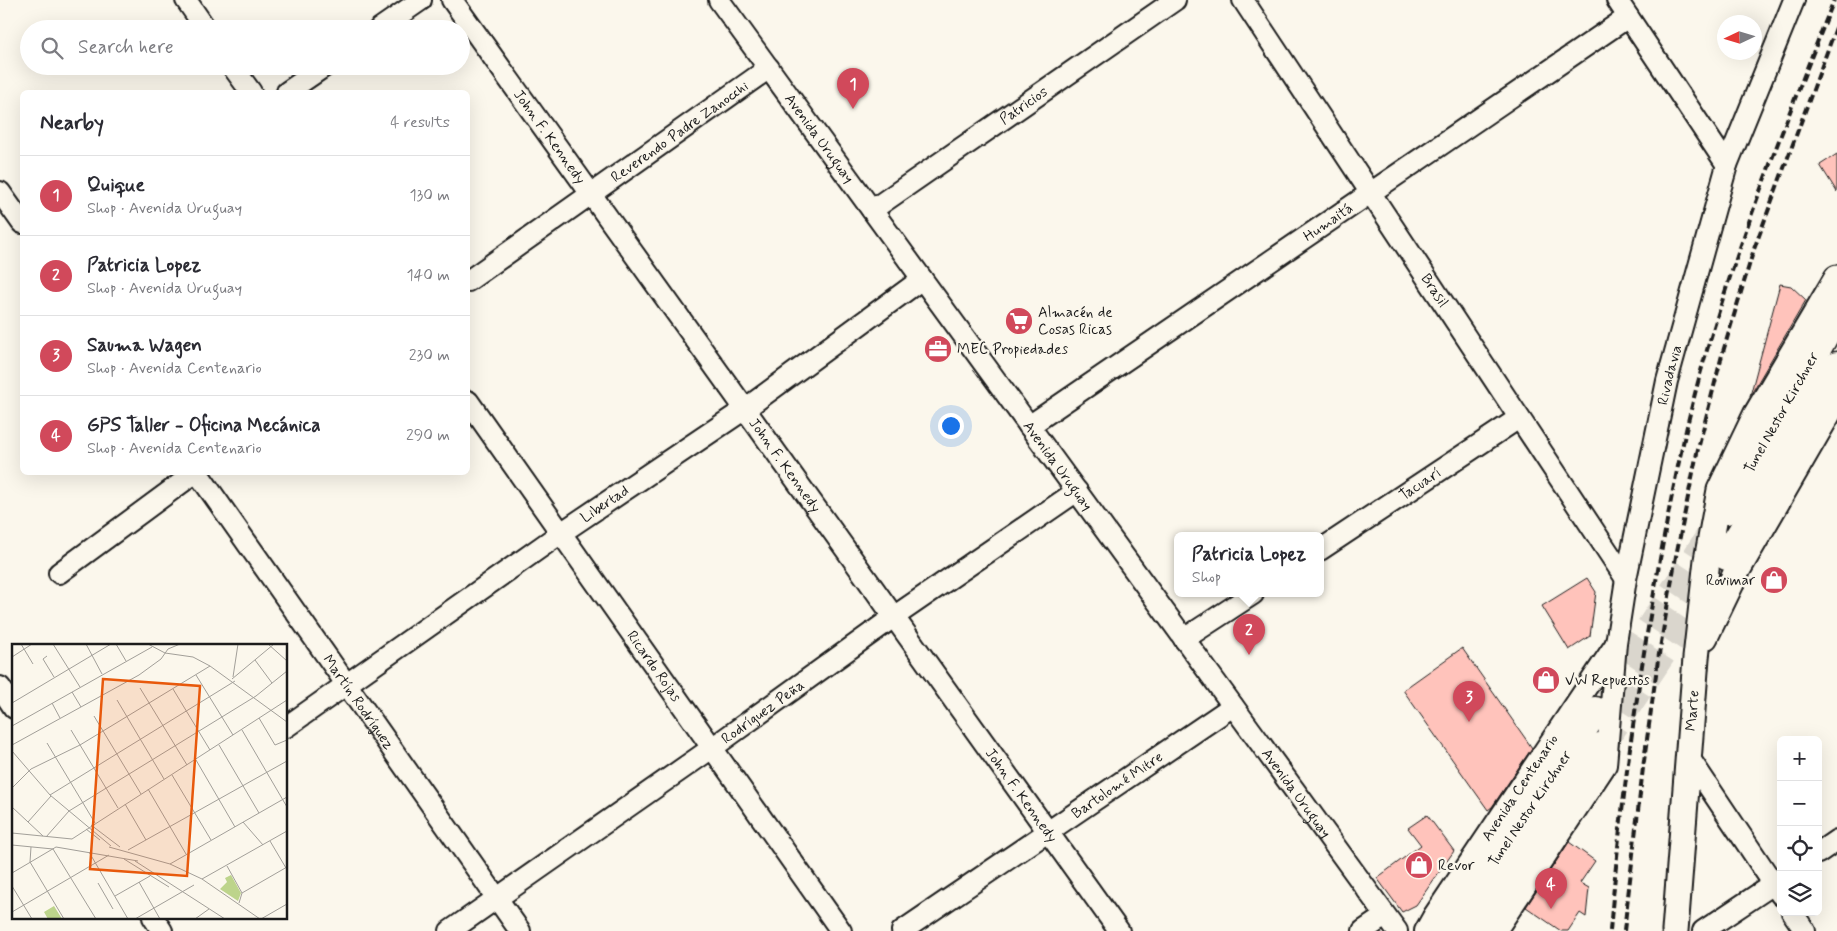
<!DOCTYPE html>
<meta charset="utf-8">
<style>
:root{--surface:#fff;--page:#f7f7f7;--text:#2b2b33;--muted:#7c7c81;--line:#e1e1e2;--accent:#d1495b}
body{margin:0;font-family:Mynerve,sans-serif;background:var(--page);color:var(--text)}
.controls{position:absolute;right:15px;bottom:15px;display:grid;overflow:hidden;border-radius:8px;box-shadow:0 5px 20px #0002}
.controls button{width:45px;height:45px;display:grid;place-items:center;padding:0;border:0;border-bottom:1px solid var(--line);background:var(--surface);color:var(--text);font:25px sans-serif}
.compass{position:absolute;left:1717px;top:15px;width:45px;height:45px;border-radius:50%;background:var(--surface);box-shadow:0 5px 20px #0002;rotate:266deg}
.you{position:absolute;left:950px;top:425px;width:18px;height:18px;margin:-12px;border:4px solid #fff;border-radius:50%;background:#1a73e8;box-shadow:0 0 0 8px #1a73e833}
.badge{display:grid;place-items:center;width:32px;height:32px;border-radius:50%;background:var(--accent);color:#fff;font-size:16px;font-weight:700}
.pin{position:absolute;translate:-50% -41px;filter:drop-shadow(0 1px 2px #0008)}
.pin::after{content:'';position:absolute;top:26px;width:18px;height:15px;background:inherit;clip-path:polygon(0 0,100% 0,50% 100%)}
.popup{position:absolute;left:1174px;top:532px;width:150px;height:65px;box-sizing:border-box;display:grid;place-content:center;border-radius:8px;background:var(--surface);filter:drop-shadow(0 1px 4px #0005);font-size:16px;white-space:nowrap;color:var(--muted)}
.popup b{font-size:19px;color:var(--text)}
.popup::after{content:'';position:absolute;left:50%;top:100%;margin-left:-10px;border:10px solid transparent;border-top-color:var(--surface)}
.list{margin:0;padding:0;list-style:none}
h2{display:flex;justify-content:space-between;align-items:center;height:65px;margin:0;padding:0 20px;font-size:21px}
h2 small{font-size:16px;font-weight:400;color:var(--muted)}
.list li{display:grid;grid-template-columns:32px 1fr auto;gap:15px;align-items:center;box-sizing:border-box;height:80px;padding:0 20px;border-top:1px solid var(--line)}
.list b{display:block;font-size:19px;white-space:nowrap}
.list p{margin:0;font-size:16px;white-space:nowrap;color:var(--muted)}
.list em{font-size:16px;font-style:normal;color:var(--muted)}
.icon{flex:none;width:28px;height:28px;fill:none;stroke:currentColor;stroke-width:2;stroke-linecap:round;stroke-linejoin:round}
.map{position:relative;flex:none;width:1837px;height:931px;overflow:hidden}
.search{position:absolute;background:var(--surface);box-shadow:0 5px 20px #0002;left:20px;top:20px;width:450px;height:55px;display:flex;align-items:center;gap:12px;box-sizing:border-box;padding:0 18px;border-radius:28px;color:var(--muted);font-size:19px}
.panel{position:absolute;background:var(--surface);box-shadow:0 5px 20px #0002;left:20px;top:90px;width:450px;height:385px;border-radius:8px}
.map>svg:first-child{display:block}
.building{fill:#ffc3bb;stroke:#1c1c1c}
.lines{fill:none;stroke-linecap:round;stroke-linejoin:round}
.secondary-tunnel{stroke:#dad6cd;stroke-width:28;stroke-dasharray:28 14;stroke-linecap:butt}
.minor-casing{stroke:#1c1c1c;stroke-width:24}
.tertiary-casing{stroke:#1c1c1c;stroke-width:29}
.secondary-casing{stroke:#1c1c1c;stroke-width:31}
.minor{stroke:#fbf7ec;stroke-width:20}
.tertiary{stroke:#fbf7ec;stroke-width:25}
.secondary{stroke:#fbf7ec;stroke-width:28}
.rail{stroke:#1c1c1c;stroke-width:4;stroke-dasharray:8 4;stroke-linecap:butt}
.labels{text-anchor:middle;stroke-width:4.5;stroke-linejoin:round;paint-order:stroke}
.street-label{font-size:15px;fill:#1c1c1c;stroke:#fbf7ec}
.poi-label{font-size:15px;fill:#1c1c1c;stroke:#fbf7ec;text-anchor:start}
.inset-road{fill:none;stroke:#a29f99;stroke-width:1}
.view{fill:#e8590c;fill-opacity:0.15;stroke:#e8590c;stroke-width:2.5}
.inset-edge{fill:none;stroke:#1c1c1c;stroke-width:2.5}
</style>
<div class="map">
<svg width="1837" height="931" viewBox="0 0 1837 931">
<rect width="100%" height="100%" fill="#fbf7ec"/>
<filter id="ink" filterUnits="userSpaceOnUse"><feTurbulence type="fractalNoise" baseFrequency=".02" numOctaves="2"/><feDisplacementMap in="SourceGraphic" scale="10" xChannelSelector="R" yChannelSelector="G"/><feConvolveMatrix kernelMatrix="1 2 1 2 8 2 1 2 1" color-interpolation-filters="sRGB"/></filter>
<g filter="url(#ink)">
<path class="building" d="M 1837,154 L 1837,192 L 1820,165 Z
M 1780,284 L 1791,286 L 1806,300 L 1750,396 Z
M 1587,578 L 1596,592 L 1590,636 L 1569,650 L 1542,606 Z
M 1462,648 L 1532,748 L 1492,807 L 1488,810 L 1403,690 Z
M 1427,815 L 1454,851 L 1416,905 L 1402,912 L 1377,878 L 1421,845 L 1408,828 Z
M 1569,842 L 1595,861 L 1580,883 L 1589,888 L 1586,917 L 1580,913 L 1568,931 L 1561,931 L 1526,907 Z"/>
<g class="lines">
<path class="secondary-tunnel" d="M 1604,698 L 1715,528
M 1600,747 L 1727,556"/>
<defs>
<g id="minor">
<path d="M 186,0 L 206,29"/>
<path id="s1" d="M 452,0 L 1119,931"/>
<path id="s2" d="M 719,0 L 1397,931"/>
<path id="s3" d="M 1243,0 L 1626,579"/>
<path d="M 1617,0 L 1727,165"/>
<path d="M 379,29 L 421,0"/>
<path d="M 232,66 L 251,92"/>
<path d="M 287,92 L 325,66"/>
<path d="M 0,192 L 22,223"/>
<path id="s4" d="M 872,210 L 1175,0"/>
<path id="s5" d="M 468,281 L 769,68"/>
<path id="s6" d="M 468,401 L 841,931"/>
<path id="s7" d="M 1029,426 L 1628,17"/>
<path id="s8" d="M 197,472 L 520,931"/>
<path id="s9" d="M 1320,550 L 1519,418"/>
<path d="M 59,573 L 196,472"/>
<path d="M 1184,639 L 1253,594"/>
<path d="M 0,687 L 14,708"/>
<path id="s10" d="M 286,727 L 561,533 L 745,409 L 922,279"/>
<path d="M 1688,756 L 1781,895"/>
<path d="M 1818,853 L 1837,840"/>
<path d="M 1792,912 L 1805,931"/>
<path d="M 153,917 L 162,931"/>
<path id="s11" d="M 450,931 L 712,748 L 895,616 L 1077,491"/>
<path id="s12" d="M 902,931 L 1233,706"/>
<path d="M 1363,931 L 1385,916"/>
<path id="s13" d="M 1425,931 L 1434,915 L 1615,645"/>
<path id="s14" d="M 1496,931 L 1606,765 L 1616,643 L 1626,579 L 1667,381 L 1727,165 L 1794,0"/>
<path d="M 1703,931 L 1781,879"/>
</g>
<g id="tertiary">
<path d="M 1705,637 L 1738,569 L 1837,398"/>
<path id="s15" d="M 1675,931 L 1696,658 L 1707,560 L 1720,490 L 1756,415 L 1837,278"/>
</g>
<g id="secondary">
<path id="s16" d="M 1726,510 L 1837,313"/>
<path d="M 1727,556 L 1766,493 L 1837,366"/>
<path id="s17" d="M 1447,931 L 1595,711"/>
<path d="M 1474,931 L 1600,747"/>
</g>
</defs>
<use href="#minor" class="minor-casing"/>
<use href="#tertiary" class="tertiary-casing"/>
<use href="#secondary" class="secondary-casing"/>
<use href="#minor" class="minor"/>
<use href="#tertiary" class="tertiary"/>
<use href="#secondary" class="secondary"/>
<path class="rail" d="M 1610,931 C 1619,823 1633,716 1651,610 C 1666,523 1682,435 1707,350 C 1742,232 1788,115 1834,0
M 1624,931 L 1643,768 L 1658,660 L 1676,556 L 1697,453 L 1722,355 L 1754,249 L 1837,25"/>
</g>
</g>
<defs>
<symbol id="supermarket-disc" viewBox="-11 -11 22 22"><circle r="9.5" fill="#d1495b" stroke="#fbf7ec"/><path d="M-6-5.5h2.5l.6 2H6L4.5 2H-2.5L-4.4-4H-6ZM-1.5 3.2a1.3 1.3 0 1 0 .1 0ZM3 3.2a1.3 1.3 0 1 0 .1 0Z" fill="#fff"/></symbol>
<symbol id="office-disc" viewBox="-11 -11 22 22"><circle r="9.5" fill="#d1495b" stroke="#fbf7ec"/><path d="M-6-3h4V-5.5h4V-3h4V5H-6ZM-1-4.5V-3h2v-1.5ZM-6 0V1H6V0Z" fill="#fff"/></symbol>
<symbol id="shop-disc" viewBox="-11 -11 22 22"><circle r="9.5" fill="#d1495b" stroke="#fbf7ec"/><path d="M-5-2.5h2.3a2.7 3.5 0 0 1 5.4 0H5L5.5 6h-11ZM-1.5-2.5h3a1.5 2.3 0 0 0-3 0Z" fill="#fff"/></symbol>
</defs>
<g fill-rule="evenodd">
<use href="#supermarket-disc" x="1003" y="305" width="32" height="32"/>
<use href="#office-disc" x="922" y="333" width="32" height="32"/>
<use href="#shop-disc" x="1758" y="564" width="32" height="32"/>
<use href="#shop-disc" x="1530" y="664" width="32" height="32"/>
<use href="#shop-disc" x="1403" y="849" width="32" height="32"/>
</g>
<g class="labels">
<g class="street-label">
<text dy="5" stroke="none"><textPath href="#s4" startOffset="184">Patricios</textPath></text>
<text dy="5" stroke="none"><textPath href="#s5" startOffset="259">Reverendo Padre Zanocchi</textPath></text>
<text dy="5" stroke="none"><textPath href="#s1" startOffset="168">John F. Kennedy</textPath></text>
<text dy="5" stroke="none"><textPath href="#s2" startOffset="171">Avenida Uruguay</textPath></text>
<text dy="5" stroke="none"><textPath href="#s7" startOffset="362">Humaitá</textPath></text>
<text dy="5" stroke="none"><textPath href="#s3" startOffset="348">Brasil</textPath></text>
<text dy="5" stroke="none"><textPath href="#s14" startOffset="595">Rivadavia</textPath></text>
<text dy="5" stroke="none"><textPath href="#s16" startOffset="112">Tunel Nestor Kirchner</textPath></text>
<text dy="5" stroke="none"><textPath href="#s1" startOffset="572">John F. Kennedy</textPath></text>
<text dy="5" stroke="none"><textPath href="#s2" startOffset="576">Avenida Uruguay</textPath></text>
<text dy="5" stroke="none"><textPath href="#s9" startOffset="120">Tacuarí</textPath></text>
<text dy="5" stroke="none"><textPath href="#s10" startOffset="389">Libertad</textPath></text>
<text dy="5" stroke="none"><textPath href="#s6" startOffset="324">Ricardo Rojas</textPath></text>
<text dy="5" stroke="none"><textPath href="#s8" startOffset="281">Martín Rodríguez</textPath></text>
<text dy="5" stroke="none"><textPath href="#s15" startOffset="221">Marte</textPath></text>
<text dy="5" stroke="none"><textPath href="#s11" startOffset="382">Rodríguez Peña</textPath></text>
<text dy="5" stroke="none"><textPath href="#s12" startOffset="260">Bartolomé Mitre</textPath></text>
<text dy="5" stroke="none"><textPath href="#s13" startOffset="172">Avenida Centenario</textPath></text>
<text dy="5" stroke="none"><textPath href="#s2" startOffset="981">Avenida Uruguay</textPath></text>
<text dy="5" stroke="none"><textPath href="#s1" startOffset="978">John F. Kennedy</textPath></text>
<text dy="5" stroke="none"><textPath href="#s17" startOffset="148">Tunel Nestor Kirchner</textPath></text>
</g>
<g class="poi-label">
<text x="1038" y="317">Almacén de<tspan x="1038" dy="17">Cosas Ricas</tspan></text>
<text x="957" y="354">MEC Propiedades</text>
<text x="1755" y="585" text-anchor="end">Rovimar</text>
<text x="1565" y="685">VW Repuestos</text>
<text x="1438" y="870">Revor</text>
</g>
</g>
<g transform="translate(12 644)">
<rect width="275" height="275" fill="#fbf7ec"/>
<path d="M 219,231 L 229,249 L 226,257 L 208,245 L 215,238 L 213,234 ZM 42,262 L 50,275 L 36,275 L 32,268 Z" fill="#bdd48b"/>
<path class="inset-road" d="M 9,0 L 21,20M 41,0 L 68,43M 74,0 L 90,30M 104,0 L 114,17M 136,0 L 153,9 L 181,13 L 198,22 L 275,78M 256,0 L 275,17M 35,12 L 31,15 L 42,33M 0,13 L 20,0M 243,16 L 260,39M 184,31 L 221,91M 221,33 L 226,0M 220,35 L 262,0M 128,44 L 175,121M 161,45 L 198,106M 60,48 L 69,63M 105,56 L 152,135M 0,59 L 99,0M 40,59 L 48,74M 82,72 L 129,150M 247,74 L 263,101 L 275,96M 0,82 L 140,3M 59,86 L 106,164M 230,86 L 275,163M 35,99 L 83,179M 0,101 L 127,31 L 149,15 L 156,5 L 168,0M 207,101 L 247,169M 0,107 L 38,151 L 99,202M 184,116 L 223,183M 160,131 L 199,196M 0,144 L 19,125 L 68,101 L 198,22M 136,145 L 174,210M 38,151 L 223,37M 113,160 L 134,196M 0,163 L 31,192M 16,178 L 39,152M 231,178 L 251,201M 79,181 L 108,203M 74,185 L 88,196M 0,189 L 60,195 L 275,56M 34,193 L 57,167 L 244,52 L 275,27M 258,197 L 274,224M 0,201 L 41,205M 19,203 L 18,218 L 52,275M 97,203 L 158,220 L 190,235 L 248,275M 41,205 L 84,275M 116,206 L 275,117M 77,208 L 116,275M 112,215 L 157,243M 123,217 L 213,275M 158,220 L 275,153M 215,222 L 230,249M 0,229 L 44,203 L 126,217M 190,235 L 275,187M 127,238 L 148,275M 86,239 L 101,265M 0,242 L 20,275M 103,252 L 138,232M 227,259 L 230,249 L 275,223M 0,268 L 97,211M 123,275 L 182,241M 183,275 L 197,265M 249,275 L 275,260"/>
<path class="view" d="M 91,35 L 188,42 L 175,232 L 78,225 Z"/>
<rect width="275" height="275" class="inset-edge"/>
</g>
</svg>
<div class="controls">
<button>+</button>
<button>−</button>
<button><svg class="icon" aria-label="locate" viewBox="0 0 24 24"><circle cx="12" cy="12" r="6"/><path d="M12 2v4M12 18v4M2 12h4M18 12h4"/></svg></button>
<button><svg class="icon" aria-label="layers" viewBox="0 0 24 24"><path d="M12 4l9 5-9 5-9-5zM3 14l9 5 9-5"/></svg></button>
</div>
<svg class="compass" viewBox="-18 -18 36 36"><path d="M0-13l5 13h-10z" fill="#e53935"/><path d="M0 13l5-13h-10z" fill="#7c7c81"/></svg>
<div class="you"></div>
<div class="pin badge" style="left:853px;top:109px">1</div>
<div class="pin badge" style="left:1249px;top:655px">2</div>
<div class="popup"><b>Patricia Lopez</b>Shop</div>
<div class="pin badge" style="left:1469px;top:722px">3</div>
<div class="pin badge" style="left:1551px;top:909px">4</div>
<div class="search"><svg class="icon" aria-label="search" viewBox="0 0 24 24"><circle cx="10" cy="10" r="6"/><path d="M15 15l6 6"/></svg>Search here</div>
<section class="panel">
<h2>Nearby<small>4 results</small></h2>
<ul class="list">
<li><span class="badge">1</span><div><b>Quique</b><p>Shop · Avenida Uruguay</p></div><em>130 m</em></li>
<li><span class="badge">2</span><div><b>Patricia Lopez</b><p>Shop · Avenida Uruguay</p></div><em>140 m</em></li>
<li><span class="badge">3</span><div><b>Sauma Wagen</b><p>Shop · Avenida Centenario</p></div><em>230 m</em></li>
<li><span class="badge">4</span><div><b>GPS Taller - Oficina Mecánica</b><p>Shop · Avenida Centenario</p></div><em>290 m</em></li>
</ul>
</section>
</div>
